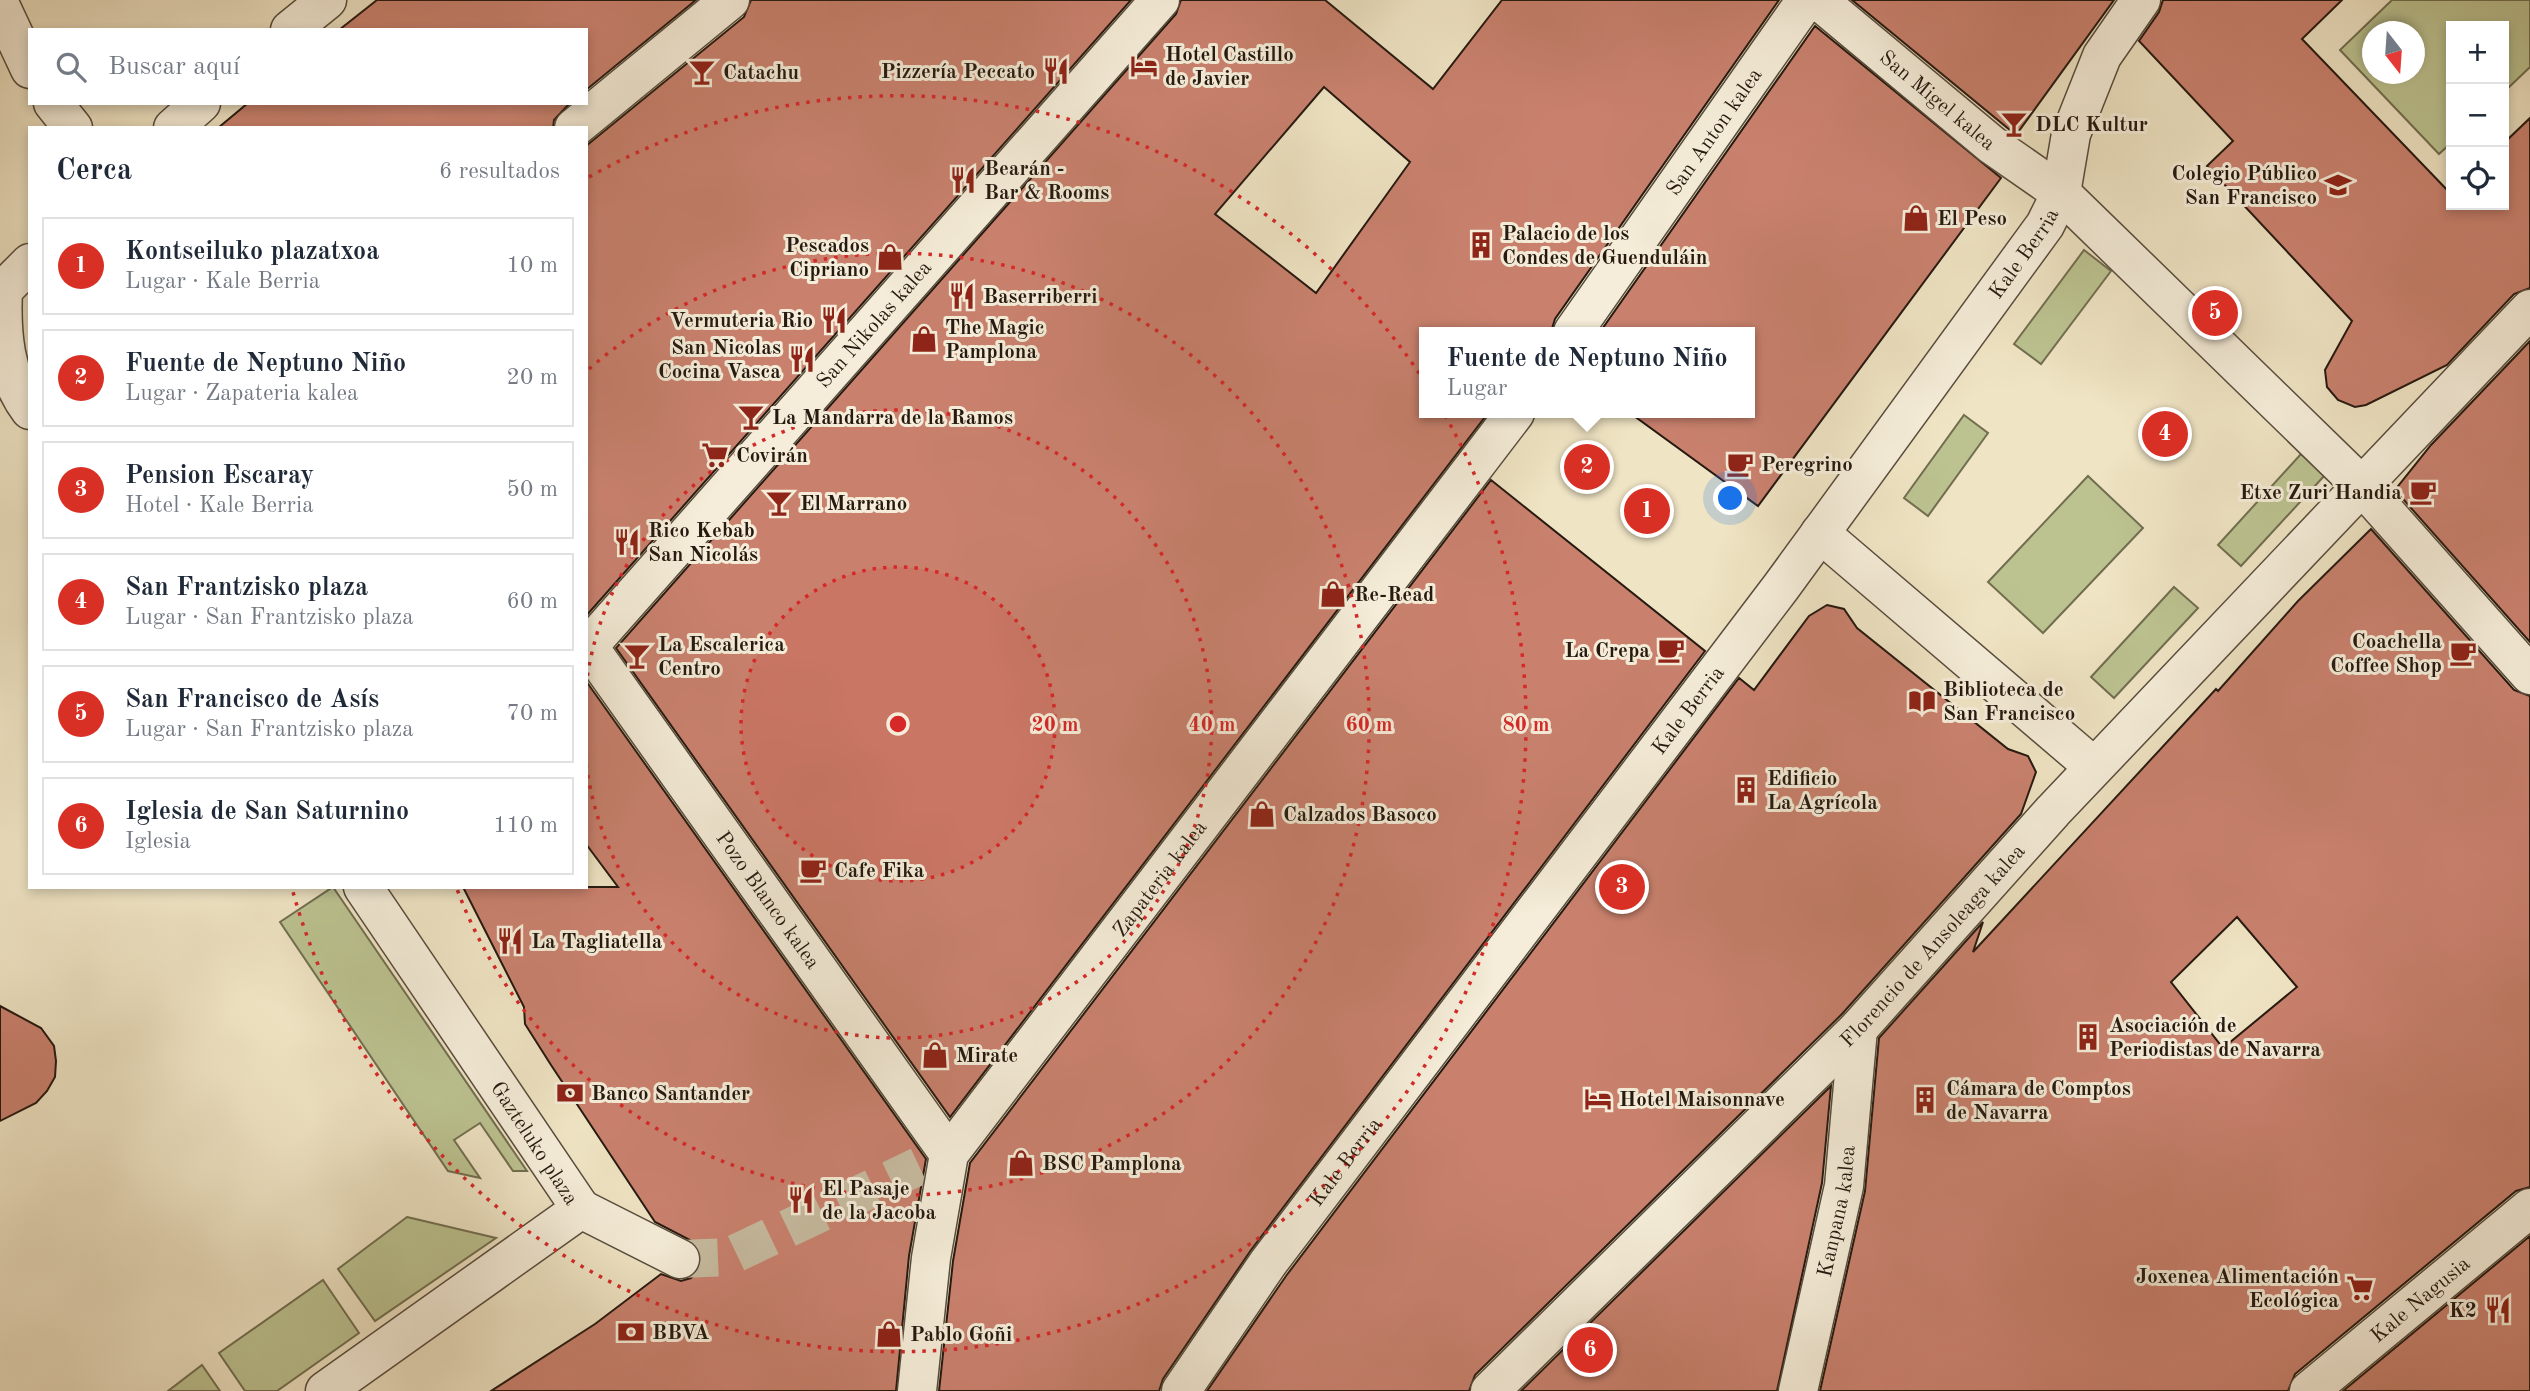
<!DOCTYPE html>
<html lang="es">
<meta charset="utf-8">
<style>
:root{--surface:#fff;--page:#f2f2f3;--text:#1f2937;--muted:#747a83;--line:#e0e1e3;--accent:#d93025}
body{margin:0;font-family:"Old Standard TT",serif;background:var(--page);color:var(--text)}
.controls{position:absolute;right:21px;top:21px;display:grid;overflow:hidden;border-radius:0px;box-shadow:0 4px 10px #0003}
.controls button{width:63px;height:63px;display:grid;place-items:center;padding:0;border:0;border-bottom:2px solid var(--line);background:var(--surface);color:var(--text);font:35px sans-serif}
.compass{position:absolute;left:2362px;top:21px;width:63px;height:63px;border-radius:50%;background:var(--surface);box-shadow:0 4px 10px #0003;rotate:163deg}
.you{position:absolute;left:1731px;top:499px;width:24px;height:24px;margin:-18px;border:5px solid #fff;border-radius:50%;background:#1a73e8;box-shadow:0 0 0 10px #1a73e833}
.badge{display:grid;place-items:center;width:46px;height:46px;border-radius:50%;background:var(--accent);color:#fff;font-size:23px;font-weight:700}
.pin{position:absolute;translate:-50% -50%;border:4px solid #fff;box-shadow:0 2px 7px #0006}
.popup{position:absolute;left:1419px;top:327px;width:336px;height:91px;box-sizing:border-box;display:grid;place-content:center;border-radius:0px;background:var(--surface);filter:drop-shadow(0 2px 5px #0005);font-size:23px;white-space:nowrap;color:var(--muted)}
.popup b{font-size:26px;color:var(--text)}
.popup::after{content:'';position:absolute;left:50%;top:100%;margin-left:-14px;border:14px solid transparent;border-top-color:var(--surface)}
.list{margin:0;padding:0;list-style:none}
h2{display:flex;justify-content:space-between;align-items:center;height:91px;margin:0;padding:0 28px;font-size:30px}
h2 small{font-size:23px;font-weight:400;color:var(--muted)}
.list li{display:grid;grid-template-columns:46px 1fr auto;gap:21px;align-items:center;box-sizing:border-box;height:98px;margin:0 14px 14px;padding:0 14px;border:2px solid var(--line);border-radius:0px}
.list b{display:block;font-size:26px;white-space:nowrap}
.list p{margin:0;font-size:23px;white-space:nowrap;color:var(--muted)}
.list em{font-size:23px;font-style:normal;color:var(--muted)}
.icon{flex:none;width:38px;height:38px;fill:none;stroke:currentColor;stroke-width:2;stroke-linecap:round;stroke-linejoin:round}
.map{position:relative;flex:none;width:2530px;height:1391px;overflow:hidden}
.search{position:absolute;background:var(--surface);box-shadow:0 4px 10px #0003;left:28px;top:28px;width:560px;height:77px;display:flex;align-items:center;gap:18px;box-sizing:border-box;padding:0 24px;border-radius:0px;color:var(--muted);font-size:26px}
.panel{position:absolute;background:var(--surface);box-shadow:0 4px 10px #0003;left:28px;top:126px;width:560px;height:763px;border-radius:0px}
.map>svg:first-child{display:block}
.green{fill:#bcc391;stroke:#716e50;stroke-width:2;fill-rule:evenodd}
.building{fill:#c9816e;stroke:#261910;stroke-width:2;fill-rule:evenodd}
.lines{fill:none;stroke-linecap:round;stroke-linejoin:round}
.minor-tunnel{stroke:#c7bba0;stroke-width:38;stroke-dasharray:38 19;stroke-linecap:butt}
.minor-casing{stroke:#584c3d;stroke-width:41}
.minor{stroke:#f5edd9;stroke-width:38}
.ring{fill:none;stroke:#d62828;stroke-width:3.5;stroke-dasharray:3.5 7}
.labels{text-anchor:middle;stroke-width:6;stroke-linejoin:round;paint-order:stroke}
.poi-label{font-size:21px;font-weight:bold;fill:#261910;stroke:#f5edd9;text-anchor:start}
.street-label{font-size:21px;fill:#261910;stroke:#f5edd9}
.centre{fill:#d62828;stroke:#f5edd9;stroke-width:3.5}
.ring-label{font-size:21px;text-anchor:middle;font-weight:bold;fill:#d62828;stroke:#f5edd9;stroke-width:6;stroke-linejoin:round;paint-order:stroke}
</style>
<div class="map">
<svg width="2530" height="1391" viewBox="0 0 2530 1391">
<rect width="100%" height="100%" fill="#efe4c4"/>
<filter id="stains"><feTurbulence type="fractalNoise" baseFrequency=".00286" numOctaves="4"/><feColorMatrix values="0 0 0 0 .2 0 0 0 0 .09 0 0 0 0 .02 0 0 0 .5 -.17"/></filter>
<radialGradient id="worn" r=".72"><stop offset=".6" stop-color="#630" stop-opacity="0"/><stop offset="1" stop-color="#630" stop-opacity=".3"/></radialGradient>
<path class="green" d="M 2392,0 L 2530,0 L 2530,67 L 2504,92 L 2504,26 L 2451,26 L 2451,143 L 2439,154 L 2340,50 ZM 2372,32 L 2414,32 L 2414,74 L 2372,74 Z
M 2084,250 L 2111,271 L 2041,364 L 2014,344 Z
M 1964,415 L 1988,433 L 1928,516 L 1904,498 Z
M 2301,454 L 2325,475 L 2241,566 L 2218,545 Z
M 2088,476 L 2143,528 L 2043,633 L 1988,582 Z
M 2174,587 L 2198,608 L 2114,698 L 2091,677 Z
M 333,887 L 527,1171 L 513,1171 L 480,1123 L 454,1140 L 480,1178 L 448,1171 L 280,922 Z
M 407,1217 L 496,1238 L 375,1321 L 338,1269 Z
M 323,1280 L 359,1333 L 277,1391 L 245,1391 L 219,1353 Z
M 202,1365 L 220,1391 L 168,1391 Z"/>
<path class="building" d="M 377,0 L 696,0 L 586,90 L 586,30 L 339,30 Z
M 751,0 L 1131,0 L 586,616 L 586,146 L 744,17 Z
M 1181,0 L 1325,0 L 1433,89 L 1502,0 L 1779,0 L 1555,319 L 1551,332 L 1424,332 L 1424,413 L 1488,413 L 950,1117 L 616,648 L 1176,14 ZM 1324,87 L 1410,162 L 1316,293 L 1215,214 Z
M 1852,0 L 2114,0 L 2016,135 Z
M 2163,0 L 2342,0 L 2302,39 L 2451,194 L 2451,205 L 2504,205 L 2504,143 L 2530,118 L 2530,288 L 2514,294 L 2447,365 L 2366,405 L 2355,407 L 2338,400 L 2327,387 L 2325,370 L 2352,321 L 2207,166 L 2233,141 L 2139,41 L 2159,12 Z
M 1815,26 L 2001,178 L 1758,506 L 1630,413 L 1750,413 L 1750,332 L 1600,332 Z
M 248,103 L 570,103 L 554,120 L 553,128 L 218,128 Z
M 2530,341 L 2530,642 L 2395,490 L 2431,445 Z
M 1491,480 L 1705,651 L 1251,1250 L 1163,1379 L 1159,1391 L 939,1391 L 953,1261 L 970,1163 Z
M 2371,529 L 2514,690 L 2530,696 L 2530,1187 L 2516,1191 L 2295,1374 L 2288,1391 L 1820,1391 L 1865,1191 L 1879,1038 L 1983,922 L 1973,952 L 2216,689 L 2218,691 L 2298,601 ZM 2237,917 L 2297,987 L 2223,1048 L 2171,982 Z
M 1827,605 L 1844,609 L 1857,628 L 2008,749 L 2028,756 L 2036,772 L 2021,814 L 1842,1014 L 1475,1375 L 1469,1391 L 1207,1391 L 1286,1276 L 1739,678 L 1754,690 L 1809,616 Z
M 586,681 L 926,1159 L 909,1256 L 896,1391 L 491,1391 L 595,1324 L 661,1274 L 681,1281 L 691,1278 L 699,1269 L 702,1258 L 699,1248 L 690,1240 L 655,1222 L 551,1065 L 525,1024 L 524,1007 L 463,887 L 618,887 L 586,844 Z
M 0,1006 L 41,1028 L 54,1046 L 56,1061 L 55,1077 L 47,1091 L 36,1103 L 0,1121 Z
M 1831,1086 L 1822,1183 L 1777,1391 L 1521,1391 Z
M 2530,1236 L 2530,1391 L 2343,1391 Z"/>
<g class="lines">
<path class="minor-tunnel" d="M 680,1259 L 728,1257 L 919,1166"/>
<defs>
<g id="minor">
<path id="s1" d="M 1818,0 L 1992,145 L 2061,193 L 2363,487 L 2530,675"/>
<path d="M 0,5 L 30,69"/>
<path d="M 290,30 L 327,0"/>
<path d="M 53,103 L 73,128"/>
<path d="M 173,128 L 201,103"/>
<path d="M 574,128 L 730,0"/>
<path d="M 30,263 L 3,290 C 1,331 4,376 30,410"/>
<path id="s2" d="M 1573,332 L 1806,0"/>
<path d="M 1820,533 L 2094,767"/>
<path id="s3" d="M 586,643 L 949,1154"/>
<path id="s4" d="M 586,649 L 1160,0"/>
<path d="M 581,1209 L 680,1259"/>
<path d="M 325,1391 L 581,1209 L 363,887"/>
<path id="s5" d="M 917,1391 L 931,1258 L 949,1154 L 1515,413"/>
<path id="s6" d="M 1181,1391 L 1268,1263 L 1781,587 L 2045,225 L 2061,193 L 2071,134 L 2102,56 L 2141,0"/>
<path id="s7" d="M 1490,1391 L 1858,1029 L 2053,811 L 2530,309"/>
<path id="s8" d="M 1798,1391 L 1844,1186 L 1858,1029"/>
<path id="s9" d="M 2309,1391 L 2530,1208"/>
</g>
</defs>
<use href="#minor" class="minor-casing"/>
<use href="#minor" class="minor"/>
</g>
<circle cx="898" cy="724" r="157" fill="#d62828" fill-opacity=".12"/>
<g class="ring">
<circle cx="898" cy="724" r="157"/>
<path d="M586 686A314 314 0 1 1 586 762"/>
<path d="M589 369A471 471 0 1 1 457 889"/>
<path d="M589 177A628 628 0 1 1 293 892"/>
</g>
<defs>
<symbol id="hotel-bare" viewBox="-9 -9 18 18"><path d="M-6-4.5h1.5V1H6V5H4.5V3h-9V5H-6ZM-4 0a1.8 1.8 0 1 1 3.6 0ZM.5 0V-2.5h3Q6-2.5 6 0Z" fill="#8f2418" stroke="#f5edd9" stroke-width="2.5" paint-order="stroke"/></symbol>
<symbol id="restaurant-bare" viewBox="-9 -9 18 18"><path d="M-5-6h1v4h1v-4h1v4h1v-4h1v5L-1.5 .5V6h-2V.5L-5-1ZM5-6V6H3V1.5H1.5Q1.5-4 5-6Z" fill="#8f2418" stroke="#f5edd9" stroke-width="2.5" paint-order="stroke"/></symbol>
<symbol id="bar-bare" viewBox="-9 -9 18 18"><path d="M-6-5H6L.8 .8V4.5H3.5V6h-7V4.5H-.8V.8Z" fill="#8f2418" stroke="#f5edd9" stroke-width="2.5" paint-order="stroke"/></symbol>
<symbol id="school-bare" viewBox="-9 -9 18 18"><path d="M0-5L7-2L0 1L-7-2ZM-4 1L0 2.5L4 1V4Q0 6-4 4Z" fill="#8f2418" stroke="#f5edd9" stroke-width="2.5" paint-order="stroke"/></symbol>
<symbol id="shop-bare" viewBox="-9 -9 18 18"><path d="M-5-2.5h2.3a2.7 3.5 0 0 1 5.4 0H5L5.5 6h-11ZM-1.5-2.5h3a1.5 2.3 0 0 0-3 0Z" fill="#8f2418" stroke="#f5edd9" stroke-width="2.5" paint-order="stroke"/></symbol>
<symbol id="building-bare" viewBox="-9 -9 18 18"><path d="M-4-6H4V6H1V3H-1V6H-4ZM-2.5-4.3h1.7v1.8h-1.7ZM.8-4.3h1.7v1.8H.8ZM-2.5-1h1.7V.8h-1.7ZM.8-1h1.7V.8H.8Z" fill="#8f2418" stroke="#f5edd9" stroke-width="2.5" paint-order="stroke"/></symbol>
<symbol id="supermarket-bare" viewBox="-9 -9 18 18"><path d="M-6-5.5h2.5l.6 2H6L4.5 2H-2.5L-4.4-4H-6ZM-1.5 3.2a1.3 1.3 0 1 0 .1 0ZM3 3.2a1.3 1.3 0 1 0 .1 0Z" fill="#8f2418" stroke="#f5edd9" stroke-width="2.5" paint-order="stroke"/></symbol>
<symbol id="cafe-bare" viewBox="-9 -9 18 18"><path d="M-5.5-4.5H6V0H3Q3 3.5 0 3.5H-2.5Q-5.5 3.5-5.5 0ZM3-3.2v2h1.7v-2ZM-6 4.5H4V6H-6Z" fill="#8f2418" stroke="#f5edd9" stroke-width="2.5" paint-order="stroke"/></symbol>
<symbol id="library-bare" viewBox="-9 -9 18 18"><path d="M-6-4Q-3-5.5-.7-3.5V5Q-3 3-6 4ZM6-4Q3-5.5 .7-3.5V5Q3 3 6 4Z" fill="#8f2418" stroke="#f5edd9" stroke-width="2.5" paint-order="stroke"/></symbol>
<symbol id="bank-bare" viewBox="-9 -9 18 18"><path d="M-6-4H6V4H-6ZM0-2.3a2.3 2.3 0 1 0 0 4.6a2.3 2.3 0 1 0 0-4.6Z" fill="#8f2418" stroke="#f5edd9" stroke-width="2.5" paint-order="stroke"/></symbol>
</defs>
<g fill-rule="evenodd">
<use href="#hotel-bare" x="1125" y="47" width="38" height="38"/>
<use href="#restaurant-bare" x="1037" y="52" width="38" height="38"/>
<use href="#bar-bare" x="683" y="53" width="38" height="38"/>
<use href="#bar-bare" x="1995" y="105" width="38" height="38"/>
<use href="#restaurant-bare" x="944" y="161" width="38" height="38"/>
<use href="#school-bare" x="2319" y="166" width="38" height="38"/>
<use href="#shop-bare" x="1897" y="199" width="38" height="38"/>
<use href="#building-bare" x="1462" y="226" width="38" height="38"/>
<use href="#shop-bare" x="871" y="238" width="38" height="38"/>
<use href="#restaurant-bare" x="943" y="277" width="38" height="38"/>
<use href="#restaurant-bare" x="815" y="301" width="38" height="38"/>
<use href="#shop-bare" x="905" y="320" width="38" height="38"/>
<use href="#restaurant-bare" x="783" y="340" width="38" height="38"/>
<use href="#bar-bare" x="732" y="398" width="38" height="38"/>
<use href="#supermarket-bare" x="696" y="436" width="38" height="38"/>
<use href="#cafe-bare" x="1721" y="445" width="38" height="38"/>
<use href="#cafe-bare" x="2404" y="473" width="38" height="38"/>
<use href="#bar-bare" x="760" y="484" width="38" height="38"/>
<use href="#restaurant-bare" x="608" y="523" width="38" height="38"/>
<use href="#shop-bare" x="1314" y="575" width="38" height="38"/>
<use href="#cafe-bare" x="1652" y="631" width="38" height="38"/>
<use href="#cafe-bare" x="2444" y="634" width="38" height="38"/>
<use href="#bar-bare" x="618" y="637" width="38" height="38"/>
<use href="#library-bare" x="1903" y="682" width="38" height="38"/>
<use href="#building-bare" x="1727" y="771" width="38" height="38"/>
<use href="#shop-bare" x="1243" y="795" width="38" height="38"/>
<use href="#cafe-bare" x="794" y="851" width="38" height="38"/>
<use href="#restaurant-bare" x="491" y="922" width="38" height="38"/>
<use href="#building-bare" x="2069" y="1018" width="38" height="38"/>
<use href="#shop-bare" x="916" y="1036" width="38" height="38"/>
<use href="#bank-bare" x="551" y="1074" width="38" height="38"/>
<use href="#hotel-bare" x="1579" y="1080" width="38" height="38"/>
<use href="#building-bare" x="1906" y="1081" width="38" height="38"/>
<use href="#shop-bare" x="1002" y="1144" width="38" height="38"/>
<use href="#restaurant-bare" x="782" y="1181" width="38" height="38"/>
<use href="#supermarket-bare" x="2341" y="1269" width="38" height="38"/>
<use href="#restaurant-bare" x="2479" y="1291" width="38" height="38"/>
<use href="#bank-bare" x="612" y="1313" width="38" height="38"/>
<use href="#shop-bare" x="870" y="1315" width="38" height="38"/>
</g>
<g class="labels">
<g class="poi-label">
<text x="1165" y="61">Hotel Castillo<tspan x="1165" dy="24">de Javier</tspan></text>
<text x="1035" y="78" text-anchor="end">Pizzería Peccato</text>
<text x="723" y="79">Catachu</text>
<text x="2035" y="131">DLC Kultur</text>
<text x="984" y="175">Bearán -<tspan x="984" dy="24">Bar &amp; Rooms</tspan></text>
<text x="2317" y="180" text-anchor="end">Colegio Público<tspan x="2317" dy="24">San Francisco</tspan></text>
<text x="1937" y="225">El Peso</text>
<text x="1502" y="240">Palacio de los<tspan x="1502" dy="24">Condes de Guenduláin</tspan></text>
<text x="869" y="252" text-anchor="end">Pescados<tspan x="869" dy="24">Cipriano</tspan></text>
<text x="983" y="303">Baserriberri</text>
<text x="813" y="327" text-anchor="end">Vermuteria Rio</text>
<text x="945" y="334">The Magic<tspan x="945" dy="24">Pamplona</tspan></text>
<text x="781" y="354" text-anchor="end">San Nicolas<tspan x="781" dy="24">Cocina Vasca</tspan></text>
<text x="772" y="424">La Mandarra de la Ramos</text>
<text x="736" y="462">Covirán</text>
<text x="1761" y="471">Peregrino</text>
<text x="2402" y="499" text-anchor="end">Etxe Zuri Handia</text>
<text x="800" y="510">El Marrano</text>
<text x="648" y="537">Rico Kebab<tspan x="648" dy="24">San Nicolás</tspan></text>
<text x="1354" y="601">Re-Read</text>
<text x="2442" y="648" text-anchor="end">Coachella<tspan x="2442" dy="24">Coffee Shop</tspan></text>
<text x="658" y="651">La Escalerica<tspan x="658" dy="24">Centro</tspan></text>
<text x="1650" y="657" text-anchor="end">La Crepa</text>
<text x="1943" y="696">Biblioteca de<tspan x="1943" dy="24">San Francisco</tspan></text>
<text x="1767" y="785">Edificio<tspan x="1767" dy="24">La Agrícola</tspan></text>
<text x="1283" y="821">Calzados Basoco</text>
<text x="834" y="877">Cafe Fika</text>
<text x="531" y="948">La Tagliatella</text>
<text x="2109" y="1032">Asociación de<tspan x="2109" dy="24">Periodistas de Navarra</tspan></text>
<text x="956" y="1062">Mirate</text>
<text x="1946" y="1095">Cámara de Comptos<tspan x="1946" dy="24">de Navarra</tspan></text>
<text x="591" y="1100">Banco Santander</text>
<text x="1619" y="1106">Hotel Maisonnave</text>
<text x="1042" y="1170">BSC Pamplona</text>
<text x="822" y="1195">El Pasaje<tspan x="822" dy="24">de la Jacoba</tspan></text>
<text x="2339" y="1283" text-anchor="end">Joxenea Alimentación<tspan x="2339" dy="24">Ecológica</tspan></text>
<text x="2477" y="1317" text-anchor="end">K2</text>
<text x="652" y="1339">BBVA</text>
<text x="910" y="1341">Pablo Goñi</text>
</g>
<g class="street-label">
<text dy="7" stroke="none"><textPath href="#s1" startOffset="156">San Migel kalea</textPath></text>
<text dy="7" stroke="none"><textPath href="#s2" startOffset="245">San Anton kalea</textPath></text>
<text dy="7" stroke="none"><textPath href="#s6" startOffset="1416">Kale Berria</textPath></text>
<text dy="7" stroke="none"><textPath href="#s4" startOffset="434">San Nikolas kalea</textPath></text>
<text dy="7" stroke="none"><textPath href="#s6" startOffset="849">Kale Berria</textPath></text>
<text dy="7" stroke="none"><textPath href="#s5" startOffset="586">Zapateria kalea</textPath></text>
<text dy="7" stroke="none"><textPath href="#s3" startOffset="315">Pozo Blanco kalea</textPath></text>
<text dy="7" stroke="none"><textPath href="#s7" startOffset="628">Florencio de Ansoleaga kalea</textPath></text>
<text transform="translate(535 1143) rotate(57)" y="7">Gazteluko plaza</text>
<text dy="7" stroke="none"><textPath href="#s6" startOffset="282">Kale Berria</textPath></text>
<text dy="7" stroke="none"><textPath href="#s8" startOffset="184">Kanpana kalea</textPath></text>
<text dy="7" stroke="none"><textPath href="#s9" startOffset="144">Kale Nagusia</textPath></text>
</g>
</g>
<circle cx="898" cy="724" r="10" class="centre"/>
<g class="ring-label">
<text x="1055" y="731">20 m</text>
<text x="1212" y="731">40 m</text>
<text x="1369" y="731">60 m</text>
<text x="1526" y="731">80 m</text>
</g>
<rect width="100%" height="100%" filter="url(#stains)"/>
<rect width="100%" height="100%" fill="url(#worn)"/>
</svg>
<div class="controls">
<button>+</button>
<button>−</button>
<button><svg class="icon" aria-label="locate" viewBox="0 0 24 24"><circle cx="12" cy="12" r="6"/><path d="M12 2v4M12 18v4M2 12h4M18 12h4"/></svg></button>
</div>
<svg class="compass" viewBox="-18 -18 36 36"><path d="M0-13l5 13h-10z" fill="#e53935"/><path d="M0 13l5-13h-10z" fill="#747a83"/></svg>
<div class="you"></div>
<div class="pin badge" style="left:1647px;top:511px">1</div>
<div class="pin badge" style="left:1587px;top:467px">2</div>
<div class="popup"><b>Fuente de Neptuno Niño</b>Lugar</div>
<div class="pin badge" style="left:1622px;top:887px">3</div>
<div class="pin badge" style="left:2165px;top:434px">4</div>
<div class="pin badge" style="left:2215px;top:313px">5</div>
<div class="pin badge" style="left:1590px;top:1350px">6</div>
<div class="search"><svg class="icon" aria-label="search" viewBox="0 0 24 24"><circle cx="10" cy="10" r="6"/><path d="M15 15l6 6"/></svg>Buscar aquí</div>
<section class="panel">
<h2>Cerca<small>6 resultados</small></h2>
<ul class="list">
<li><span class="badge">1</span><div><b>Kontseiluko plazatxoa</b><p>Lugar · Kale Berria</p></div><em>10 m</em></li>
<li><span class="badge">2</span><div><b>Fuente de Neptuno Niño</b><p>Lugar · Zapateria kalea</p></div><em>20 m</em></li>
<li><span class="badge">3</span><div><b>Pension Escaray</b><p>Hotel · Kale Berria</p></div><em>50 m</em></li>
<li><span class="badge">4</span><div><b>San Frantzisko plaza</b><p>Lugar · San Frantzisko plaza</p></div><em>60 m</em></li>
<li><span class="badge">5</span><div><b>San Francisco de Asís</b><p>Lugar · San Frantzisko plaza</p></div><em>70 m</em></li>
<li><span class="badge">6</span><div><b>Iglesia de San Saturnino</b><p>Iglesia</p></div><em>110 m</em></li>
</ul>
</section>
</div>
